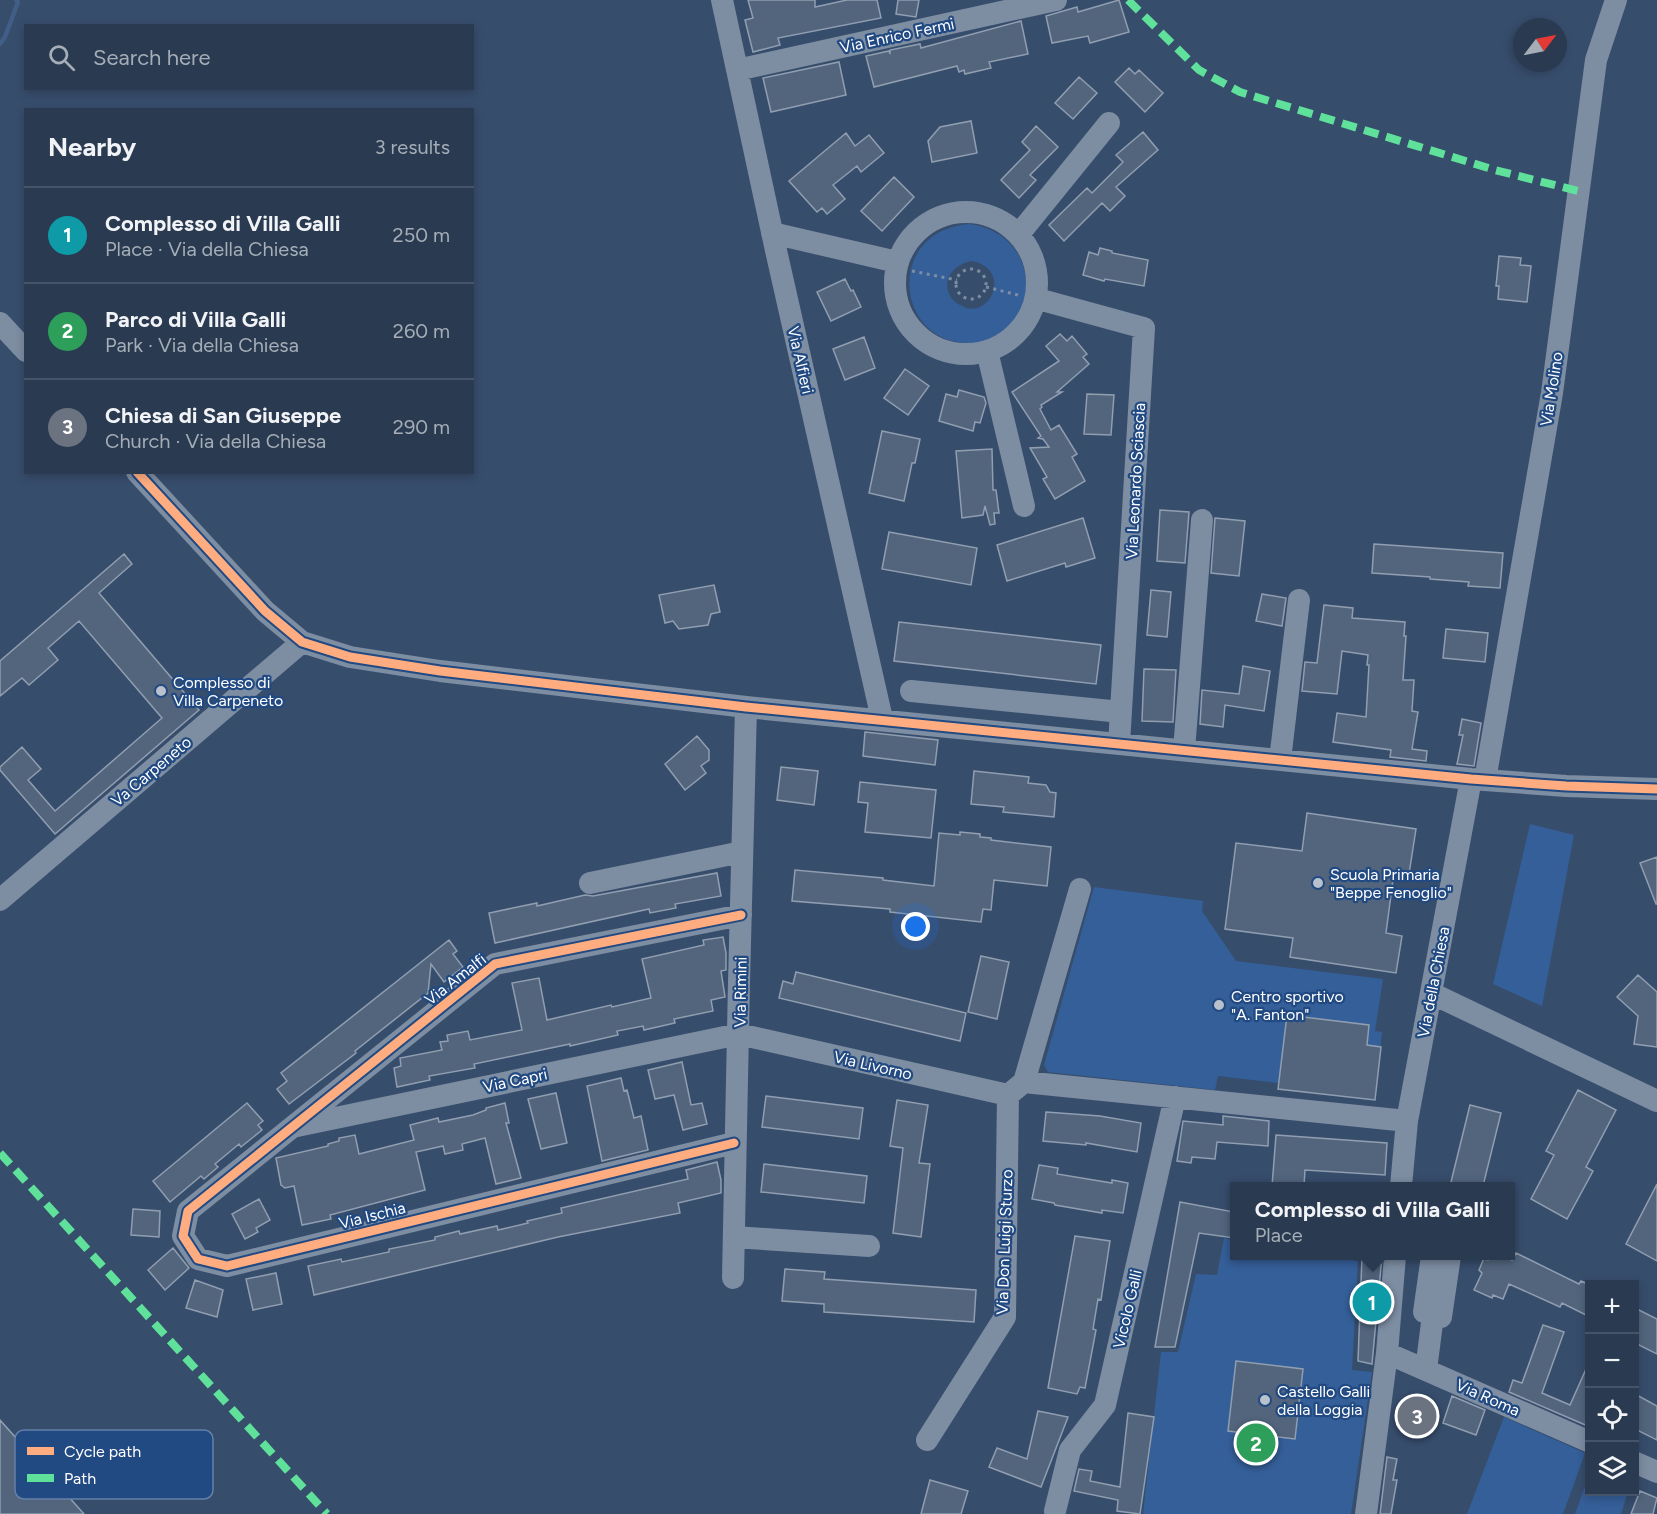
<!DOCTYPE html>
<meta charset="utf-8">
<style>
:root{--surface:#293a51;--page:#35455b;--text:#f1f3f6;--muted:#a5adb7;--line:#455468;--accent:#b9c1cc}
body{margin:0;font-family:Figtree,sans-serif;background:var(--page);color:var(--text)}
.controls{position:absolute;right:18px;bottom:18px;display:grid;overflow:hidden;border-radius:0px;box-shadow:0 3px 9px #0003}
.controls button{width:54px;height:54px;display:grid;place-items:center;padding:0;border:0;border-bottom:2px solid var(--line);background:var(--surface);color:var(--text);font:30px sans-serif}
.compass{position:absolute;left:1513px;top:18px;width:54px;height:54px;border-radius:50%;background:var(--surface);box-shadow:0 3px 9px #0003;rotate:58deg}
.you{position:absolute;left:916px;top:927px;width:21px;height:21px;margin:-15px;border:4px solid #fff;border-radius:50%;background:#1a73e8;box-shadow:0 0 0 9px #1a73e833}
.badge{display:grid;place-items:center;width:39px;height:39px;border-radius:50%;background:var(--accent);color:#fff;font-size:20px;font-weight:700}
.pin{position:absolute;translate:-50% -50%;border:3px solid #fff;box-shadow:0 2px 6px #0006}
.popup{position:absolute;left:1230px;top:1182px;width:285px;height:78px;box-sizing:border-box;display:grid;place-content:center;border-radius:0px;background:var(--surface);filter:drop-shadow(0 2px 4px #0005);font-size:20px;white-space:nowrap;color:var(--muted)}
.popup b{font-size:22px;color:var(--text)}
.popup::after{content:'';position:absolute;left:50%;top:100%;margin-left:-12px;border:12px solid transparent;border-top-color:var(--surface)}
.list{margin:0;padding:0;list-style:none}
h2{display:flex;justify-content:space-between;align-items:center;height:78px;margin:0;padding:0 24px;font-size:26px}
h2 small{font-size:20px;font-weight:400;color:var(--muted)}
.list li{display:grid;grid-template-columns:39px 1fr auto;gap:18px;align-items:center;box-sizing:border-box;height:96px;padding:0 24px;border-top:2px solid var(--line)}
.list b{display:block;font-size:22px;white-space:nowrap}
.list p{margin:0;font-size:20px;white-space:nowrap;color:var(--muted)}
.list em{font-size:20px;font-style:normal;color:var(--muted)}
.icon{flex:none;width:33px;height:33px;fill:none;stroke:currentColor;stroke-width:2;stroke-linecap:round;stroke-linejoin:round}
.map{position:relative;flex:none;width:1657px;height:1514px;overflow:hidden}
.search{position:absolute;background:var(--surface);box-shadow:0 3px 9px #0003;left:24px;top:24px;width:450px;height:66px;display:flex;align-items:center;gap:15px;box-sizing:border-box;padding:0 21px;border-radius:0px;color:var(--muted);font-size:22px}
.panel{position:absolute;background:var(--surface);box-shadow:0 3px 9px #0003;left:24px;top:108px;width:450px;height:366px;border-radius:0px}
.map>svg:first-child{display:block}
.green{fill:#355f99;fill-rule:evenodd}
.lines{fill:none;stroke-linecap:round;stroke-linejoin:round}
.stream{stroke:#415e86;stroke-width:4.5}
.building{fill:#52657d;stroke:#909eb0;stroke-width:1.5}
.path{stroke:#7d8da2;stroke-width:3;stroke-dasharray:3 4.5;stroke-linecap:butt}
.minor{stroke:#7d8da2;stroke-width:22}
.quiet{stroke:#60e19b;stroke-width:8;stroke-dasharray:15 8;stroke-linecap:butt}
.cycleway-casing{stroke:#214982;stroke-width:13}
.cycleway{stroke:#ffac80;stroke-width:9}
.poi-dot{fill:#b9c1cc;stroke:#214982;stroke-width:2}
.labels{text-anchor:middle;stroke-width:4.5;stroke-linejoin:round;paint-order:stroke}
.street-label{font-size:16px;fill:#fff;stroke:#214982}
.poi-label{font-size:16px;fill:#fff;stroke:#214982;text-anchor:start}
.key{fill:#214982;stroke:#6480a8;stroke-width:1.5}
.key-label{font-size:16px;fill:#fff}
</style>
<div class="map">
<svg width="1657" height="1514" viewBox="0 0 1657 1514">
<rect width="100%" height="100%" fill="#374d6c"/>
<path class="green" d="M 970,224 C 1050,236 1040,343 968,343 C 894,342 885,230 970,224 ZM 971,261 C 1014,268 990,323 960,305 C 954,302 950,297 948,291 C 944,275 957,264 971,261 Z
M 1530,824 L 1574,835 L 1542,1006 L 1493,984 Z
M 1094,887 L 1203,901 L 1202,911 L 1236,961 L 1383,979 L 1375,1031 L 1382,1032 L 1375,1100 L 1278,1089 L 1278,1083 L 1218,1076 L 1215,1090 L 1048,1072 L 1044,1065 Z
M 1224,1238 L 1234,1240 L 1234,1256 L 1328,1256 L 1358,1261 L 1352,1370 L 1372,1372 L 1351,1514 L 1143,1514 L 1161,1352 L 1178,1352 L 1196,1274 L 1217,1275 Z
M 1504,1417 L 1585,1453 L 1563,1514 L 1467,1514 Z
M 1589,1475 L 1590,1492 L 1628,1492 L 1621,1514 L 1575,1514 Z"/>
<g class="lines">
<path class="stream" d="M 0,44 L 5,37 L 18,2 L 16,0"/>
</g>
<path class="building" d="M 748,0 L 815,0 L 815,7 L 847,0 L 877,0 L 881,18 L 778,38 L 780,45 L 753,52 L 745,20 L 753,18 Z
M 898,0 L 919,0 L 916,17 L 896,14 Z
M 1119,0 L 1129,32 L 1090,43 L 1088,36 L 1052,43 L 1046,16 L 1077,7 L 1078,12 Z
M 1021,21 L 1028,54 L 989,62 L 991,68 L 965,74 L 964,70 L 959,72 L 957,66 L 874,87 L 866,56 L 889,51 L 890,54 L 890,50 L 920,44 L 921,48 Z
M 839,62 L 846,95 L 771,112 L 763,78 Z
M 1129,68 L 1135,74 L 1139,70 L 1163,93 L 1145,112 L 1115,82 Z
M 1079,77 L 1097,93 L 1073,119 L 1055,103 Z
M 971,121 L 977,153 L 932,162 L 928,141 L 940,127 Z
M 1036,126 L 1058,147 L 1030,175 L 1036,180 L 1019,198 L 1001,180 L 1030,150 L 1022,142 Z
M 1143,132 L 1158,150 L 1116,187 L 1125,196 L 1110,211 L 1102,203 L 1064,241 L 1049,225 L 1087,188 L 1092,193 L 1123,162 L 1116,155 Z
M 846,133 L 855,146 L 869,135 L 884,153 L 861,172 L 857,166 L 833,185 L 845,199 L 827,214 L 822,208 L 817,212 L 789,181 Z
M 894,177 L 914,197 L 882,231 L 861,211 Z
M 1100,248 L 1112,251 L 1112,253 L 1148,260 L 1144,286 L 1105,279 L 1104,281 L 1083,275 L 1089,252 L 1098,255 Z
M 1499,256 L 1521,258 L 1520,265 L 1531,266 L 1527,302 L 1498,299 L 1499,286 L 1496,286 Z
M 845,279 L 851,291 L 853,290 L 861,307 L 831,321 L 817,292 Z
M 1060,334 L 1067,341 L 1072,336 L 1087,354 L 1083,357 L 1089,364 L 1057,392 L 1062,392 L 1041,405 L 1042,407 L 1040,409 L 1051,430 L 1059,425 L 1077,454 L 1072,457 L 1085,481 L 1055,499 L 1043,479 L 1047,477 L 1030,448 L 1049,447 L 1043,439 L 1038,438 L 1041,436 L 1012,392 L 1059,361 L 1046,346 Z
M 864,337 L 875,368 L 845,380 L 833,349 Z
M 905,369 L 929,386 L 908,415 L 884,398 Z
M 959,390 L 984,397 L 986,403 L 980,423 L 975,422 L 973,431 L 939,421 L 946,394 L 957,397 Z
M 1087,394 L 1114,395 L 1111,435 L 1084,434 Z
M 882,431 L 920,439 L 915,463 L 912,463 L 904,501 L 869,493 Z
M 992,449 L 993,490 L 996,490 L 999,513 L 994,513 L 995,524 L 990,525 L 985,506 L 983,515 L 962,518 L 956,451 Z
M 1160,510 L 1189,512 L 1185,563 L 1157,561 Z
M 1083,518 L 1095,558 L 1066,567 L 1065,563 L 1007,581 L 997,545 Z
M 1215,518 L 1245,521 L 1239,576 L 1211,573 Z
M 889,532 L 977,548 L 971,585 L 882,569 Z
M 1374,544 L 1503,553 L 1500,588 L 1468,586 L 1469,582 L 1430,579 L 1430,577 L 1372,573 Z
M 124,554 L 132,564 L 99,593 L 199,710 L 55,834 L 0,770 L 0,767 L 22,747 L 41,769 L 28,780 L 55,811 L 162,718 L 79,621 L 48,648 L 58,660 L 29,685 L 22,678 L 0,696 L 0,661 Z
M 714,585 L 720,612 L 711,614 L 708,625 L 679,629 L 673,621 L 665,623 L 659,595 Z
M 1151,590 L 1171,592 L 1167,637 L 1147,635 Z
M 1262,594 L 1286,598 L 1282,626 L 1256,621 Z
M 1324,605 L 1353,608 L 1352,618 L 1405,622 L 1404,636 L 1406,636 L 1403,680 L 1414,680 L 1412,711 L 1418,712 L 1412,749 L 1427,751 L 1426,761 L 1390,757 L 1391,750 L 1333,742 L 1337,713 L 1366,717 L 1369,665 L 1367,665 L 1368,655 L 1342,651 L 1337,694 L 1302,691 L 1305,662 L 1317,663 Z
M 899,622 L 1101,645 L 1096,684 L 894,661 Z
M 1446,629 L 1488,633 L 1485,662 L 1443,658 Z
M 1243,666 L 1270,671 L 1264,711 L 1225,705 L 1223,727 L 1200,724 L 1202,690 L 1239,694 Z
M 1144,669 L 1176,670 L 1173,722 L 1142,721 Z
M 1462,719 L 1481,723 L 1474,766 L 1457,764 L 1463,735 L 1459,735 Z
M 865,732 L 938,740 L 935,765 L 863,756 Z
M 697,736 L 709,750 L 709,760 L 701,766 L 706,773 L 685,790 L 665,764 Z
M 781,767 L 818,771 L 814,805 L 777,800 Z
M 974,771 L 1029,777 L 1028,783 L 1046,785 L 1050,792 L 1056,793 L 1054,817 L 1003,812 L 1004,807 L 971,804 Z
M 860,782 L 936,790 L 931,838 L 865,832 L 868,803 L 858,802 Z
M 1307,813 L 1416,829 L 1409,874 L 1394,872 L 1386,933 L 1402,936 L 1396,973 L 1290,957 L 1293,938 L 1225,929 L 1236,843 L 1302,851 Z
M 960,832 L 980,834 L 980,837 L 991,838 L 991,840 L 1051,847 L 1047,886 L 994,880 L 991,910 L 983,909 L 981,922 L 890,912 L 890,909 L 792,901 L 795,870 L 883,878 L 883,880 L 934,886 L 939,833 L 960,835 Z
M 1657,857 L 1657,904 L 1656,904 L 1640,863 Z
M 717,873 L 721,896 L 675,904 L 676,908 L 650,913 L 649,909 L 495,943 L 489,913 L 537,903 L 537,906 L 585,895 L 593,896 Z
M 723,937 L 726,953 L 726,970 L 721,971 L 725,997 L 711,1000 L 713,1011 L 674,1019 L 675,1023 L 644,1030 L 643,1026 L 617,1031 L 618,1035 L 570,1046 L 570,1044 L 474,1064 L 475,1068 L 429,1076 L 430,1080 L 397,1087 L 394,1068 L 401,1066 L 400,1058 L 442,1050 L 440,1042 L 448,1041 L 447,1035 L 468,1031 L 470,1040 L 522,1030 L 512,983 L 539,978 L 547,1020 L 611,1005 L 612,1007 L 651,998 L 642,959 L 704,945 L 703,940 Z
M 449,940 L 457,951 L 453,954 L 463,967 L 444,982 L 431,964 L 428,993 L 355,1051 L 356,1053 L 289,1104 L 277,1089 L 287,1081 L 281,1073 Z
M 981,956 L 1009,962 L 997,1019 L 968,1012 Z
M 796,972 L 966,1013 L 960,1041 L 779,998 L 783,981 L 793,984 Z
M 1638,975 L 1657,992 L 1657,1047 L 1634,1044 L 1638,1016 L 1617,997 Z
M 1287,1015 L 1369,1025 L 1367,1045 L 1381,1047 L 1375,1100 L 1278,1089 Z
M 682,1062 L 691,1105 L 702,1103 L 707,1124 L 683,1130 L 674,1095 L 655,1099 L 648,1070 Z
M 621,1078 L 624,1091 L 627,1090 L 634,1118 L 641,1116 L 648,1150 L 602,1161 L 587,1086 Z
M 1578,1090 L 1616,1110 L 1586,1167 L 1593,1171 L 1567,1219 L 1531,1199 L 1554,1155 L 1546,1151 Z
M 556,1093 L 567,1143 L 541,1149 L 528,1099 Z
M 766,1096 L 863,1108 L 859,1139 L 762,1127 Z
M 897,1100 L 928,1105 L 919,1163 L 930,1164 L 921,1237 L 893,1233 L 903,1148 L 890,1146 Z
M 247,1103 L 263,1121 L 258,1125 L 262,1130 L 241,1147 L 239,1144 L 215,1164 L 218,1167 L 204,1179 L 201,1176 L 170,1202 L 153,1181 Z
M 505,1103 L 509,1123 L 506,1123 L 521,1178 L 496,1184 L 485,1138 L 462,1144 L 463,1150 L 445,1154 L 443,1146 L 416,1152 L 425,1190 L 330,1215 L 331,1219 L 302,1225 L 294,1186 L 285,1188 L 281,1185 L 276,1158 L 328,1146 L 328,1144 L 339,1141 L 339,1138 L 355,1135 L 359,1154 L 414,1140 L 410,1125 L 438,1118 L 439,1122 L 473,1115 L 486,1110 L 486,1108 Z
M 1470,1105 L 1501,1113 L 1483,1186 L 1450,1186 Z
M 1046,1112 L 1100,1116 L 1141,1123 L 1137,1152 L 1086,1143 L 1086,1145 L 1043,1141 Z
M 1223,1116 L 1269,1121 L 1268,1146 L 1217,1142 L 1215,1159 L 1192,1157 L 1191,1163 L 1177,1161 L 1183,1121 L 1223,1125 Z
M 1276,1135 L 1387,1143 L 1385,1175 L 1305,1170 L 1304,1186 L 1272,1186 Z
M 717,1162 L 721,1180 L 721,1193 L 678,1203 L 680,1213 L 558,1237 L 314,1295 L 308,1266 L 341,1259 L 342,1262 L 389,1252 L 389,1249 L 435,1240 L 435,1237 L 459,1231 L 460,1234 L 497,1226 L 498,1230 L 528,1223 L 527,1221 L 562,1213 L 561,1208 L 688,1179 L 686,1170 Z
M 764,1164 L 867,1176 L 864,1203 L 761,1192 Z
M 1039,1165 L 1058,1168 L 1057,1174 L 1112,1183 L 1112,1180 L 1128,1183 L 1123,1213 L 1102,1210 L 1102,1213 L 1055,1205 L 1054,1203 L 1032,1199 Z
M 1657,1184 L 1657,1261 L 1626,1244 Z
M 259,1199 L 270,1220 L 256,1228 L 258,1232 L 245,1239 L 232,1214 Z
M 1180,1202 L 1234,1212 L 1234,1238 L 1199,1233 L 1175,1347 L 1155,1347 Z
M 133,1209 L 160,1211 L 159,1237 L 131,1235 Z
M 1075,1236 L 1110,1241 L 1101,1300 L 1098,1299 L 1093,1329 L 1096,1330 L 1085,1388 L 1080,1387 L 1077,1394 L 1048,1388 Z
M 173,1248 L 189,1268 L 165,1290 L 148,1270 Z
M 1516,1253 L 1579,1284 L 1581,1281 L 1590,1285 L 1590,1317 L 1562,1303 L 1560,1307 L 1509,1284 L 1503,1299 L 1493,1295 L 1492,1298 L 1474,1290 L 1482,1273 L 1479,1270 L 1484,1258 L 1488,1260 L 1490,1256 L 1504,1256 L 1512,1260 Z
M 1362,1256 L 1382,1256 L 1372,1364 L 1358,1361 Z
M 785,1269 L 825,1272 L 824,1279 L 976,1290 L 974,1322 L 824,1312 L 824,1304 L 782,1301 Z
M 276,1273 L 282,1304 L 253,1310 L 246,1279 Z
M 195,1280 L 223,1290 L 217,1317 L 186,1308 Z
M 1635,1308 L 1657,1319 L 1657,1354 L 1635,1343 Z
M 1543,1325 L 1564,1332 L 1542,1393 L 1570,1405 L 1590,1360 L 1590,1427 L 1509,1392 L 1513,1380 L 1522,1383 Z
M 1236,1361 L 1303,1369 L 1295,1439 L 1228,1431 Z
M 1635,1394 L 1657,1406 L 1657,1440 L 1635,1429 Z
M 1452,1396 L 1485,1410 L 1476,1435 L 1443,1423 Z
M 1038,1411 L 1068,1417 L 1041,1487 L 989,1467 L 997,1448 L 1027,1459 Z
M 1128,1413 L 1154,1417 L 1140,1514 L 1117,1511 L 1118,1500 L 1074,1491 L 1079,1469 L 1092,1471 L 1090,1481 L 1120,1487 Z
M 0,1420 L 84,1514 L 0,1514 Z
M 1387,1457 L 1397,1459 L 1393,1480 L 1397,1480 L 1391,1514 L 1380,1514 Z
M 930,1480 L 968,1491 L 961,1514 L 921,1514 Z
M 1640,1491 L 1657,1498 L 1653,1514 L 1631,1514 Z"/>
<g class="lines">
<path class="path" d="M956 284a15 15 0 1 1 30 0a15 15 0 1 1-30 0Z
M 912,271 L 957,280
M 986,287 L 1022,296"/>
<path class="minor" d="M 722,0 L 777,255 L 882,719
M 737,70 L 1056,0
M895 283a71 71 0 1 1 142 0a71 71 0 1 1-142 0Z
M 772,233 L 897,262
M 1019,234 L 1109,123
M 1038,299 L 1144,328 L 1119,744
M 0,323 L 26,351
M 987,351 L 1024,506
M 137,472 L 265,611 L 302,642 L 350,657 L 440,671 L 746,707 L 1471,779 L 1566,786 L 1657,789
M 911,691 L 1121,712
M 1184,750 L 1202,520
M 1280,760 L 1299,600
M 1485,780 L 1552,393 L 1596,60 L 1616,0
M 590,883 L 742,852
M 0,900 L 302,642
M 1431,993 L 1657,1101
M 1024,1082 L 1080,889
M 1008,1095 L 1024,1082 L 1407,1121
M 297,1126 L 739,1034 L 1008,1095
M 734,1143 L 227,1266 L 198,1259 L 183,1236 L 188,1211 L 495,964 L 741,915
M 1401,1186 L 1407,1121 L 1471,779
M 734,1237 L 869,1246
M 1432,1256 L 1424,1312 L 1441,1317 L 1450,1256
M 733,1278 C 736,1088 741,897 746,707
M 1387,1353 L 1590,1442
M 1426,1370 L 1433,1315
M 927,1440 L 1005,1317 L 1008,1095
M 1634,1462 L 1657,1472
M 1055,1511 L 1070,1450 L 1105,1405 L 1175,1097
M 1366,1514 L 1387,1353 L 1395,1256"/>
<path class="quiet" d="M 1128,0 L 1199,70 L 1240,92 L 1495,170 L 1578,191
M 0,1153 L 327,1514"/>
<defs>
<path id="cycleway" d="M 137,472 L 265,611 L 302,642 L 350,657 L 440,671 L 746,707 L 1471,779 L 1566,786 L 1657,789
M 734,1143 L 227,1266 L 198,1259 L 183,1236 L 188,1211 L 495,964 L 741,915"/>
</defs>
<use href="#cycleway" class="cycleway-casing"/>
<use href="#cycleway" class="cycleway"/>
</g>
<g class="poi-dot">
<circle cx="161" cy="691" r="6"/>
<circle cx="1318" cy="883" r="6"/>
<circle cx="1219" cy="1005" r="6"/>
<circle cx="1265" cy="1400" r="6"/>
</g>
<g class="labels">
<g class="street-label">
<text transform="translate(897 35) rotate(-12)" y="6">Via Enrico Fermi</text>
<text transform="translate(801 360) rotate(77)" y="6">Via Alfieri</text>
<text transform="translate(1551 389) rotate(-81)" y="6">Via Molino</text>
<text transform="translate(1135 481) rotate(-87)" y="6">Via Leonardo Sciascia</text>
<text transform="translate(151 771) rotate(-40)" y="6">Va Carpeneto</text>
<text transform="translate(455 979) rotate(-38)" y="6">Via Amalfi</text>
<text transform="translate(1433 982) rotate(-79)" y="6">Via della Chiesa</text>
<text transform="translate(740 992) rotate(-89)" y="6">Via Rimini</text>
<text transform="translate(873 1065) rotate(13)" y="6">Via Livorno</text>
<text transform="translate(515 1080) rotate(-12)" y="6">Via Capri</text>
<text transform="translate(372 1215) rotate(-14)" y="6">Via Ischia</text>
<text transform="translate(1004 1242) rotate(-88)" y="6">Via Don Luigi Sturzo</text>
<text transform="translate(1127 1309) rotate(-77)" y="6">Vicolo Galli</text>
<text transform="translate(1488 1397) rotate(24)" y="6">Via Roma</text>
</g>
<g class="poi-label">
<text x="173" y="688">Complesso di<tspan x="173" dy="18">Villa Carpeneto</tspan></text>
<text x="1330" y="880">Scuola Primaria<tspan x="1330" dy="18">"Beppe Fenoglio"</tspan></text>
<text x="1231" y="1002">Centro sportivo<tspan x="1231" dy="18">"A. Fanton"</tspan></text>
<text x="1277" y="1397">Castello Galli<tspan x="1277" dy="18">della Loggia</tspan></text>
</g>
</g>
<rect x="15" y="1430" width="198" height="69" rx="9" class="key"/>
<rect x="27" y="1447" width="27" height="8" fill="#ffac80"/>
<rect x="27" y="1474" width="27" height="8" fill="#60e19b"/>
<g class="key-label">
<text x="64" y="1457">Cycle path</text>
<text x="64" y="1484">Path</text>
</g>
</svg>
<div class="controls">
<button>+</button>
<button>−</button>
<button><svg class="icon" aria-label="locate" viewBox="0 0 24 24"><circle cx="12" cy="12" r="6"/><path d="M12 2v4M12 18v4M2 12h4M18 12h4"/></svg></button>
<button><svg class="icon" aria-label="layers" viewBox="0 0 24 24"><path d="M12 4l9 5-9 5-9-5zM3 14l9 5 9-5"/></svg></button>
</div>
<svg class="compass" viewBox="-18 -18 36 36"><path d="M0-13l5 13h-10z" fill="#e53935"/><path d="M0 13l5-13h-10z" fill="#a5adb7"/></svg>
<div class="you"></div>
<div class="pin badge" style="left:1372px;top:1302px;background:#0f9aa8">1</div>
<div class="popup"><b>Complesso di Villa Galli</b>Place</div>
<div class="pin badge" style="left:1256px;top:1443px;background:#2e9e5b">2</div>
<div class="pin badge" style="left:1417px;top:1416px;background:#6b7280">3</div>
<div class="search"><svg class="icon" aria-label="search" viewBox="0 0 24 24"><circle cx="10" cy="10" r="6"/><path d="M15 15l6 6"/></svg>Search here</div>
<section class="panel">
<h2>Nearby<small>3 results</small></h2>
<ul class="list">
<li><span class="badge" style="background:#0f9aa8">1</span><div><b>Complesso di Villa Galli</b><p>Place · Via della Chiesa</p></div><em>250 m</em></li>
<li><span class="badge" style="background:#2e9e5b">2</span><div><b>Parco di Villa Galli</b><p>Park · Via della Chiesa</p></div><em>260 m</em></li>
<li><span class="badge" style="background:#6b7280">3</span><div><b>Chiesa di San Giuseppe</b><p>Church · Via della Chiesa</p></div><em>290 m</em></li>
</ul>
</section>
</div>
